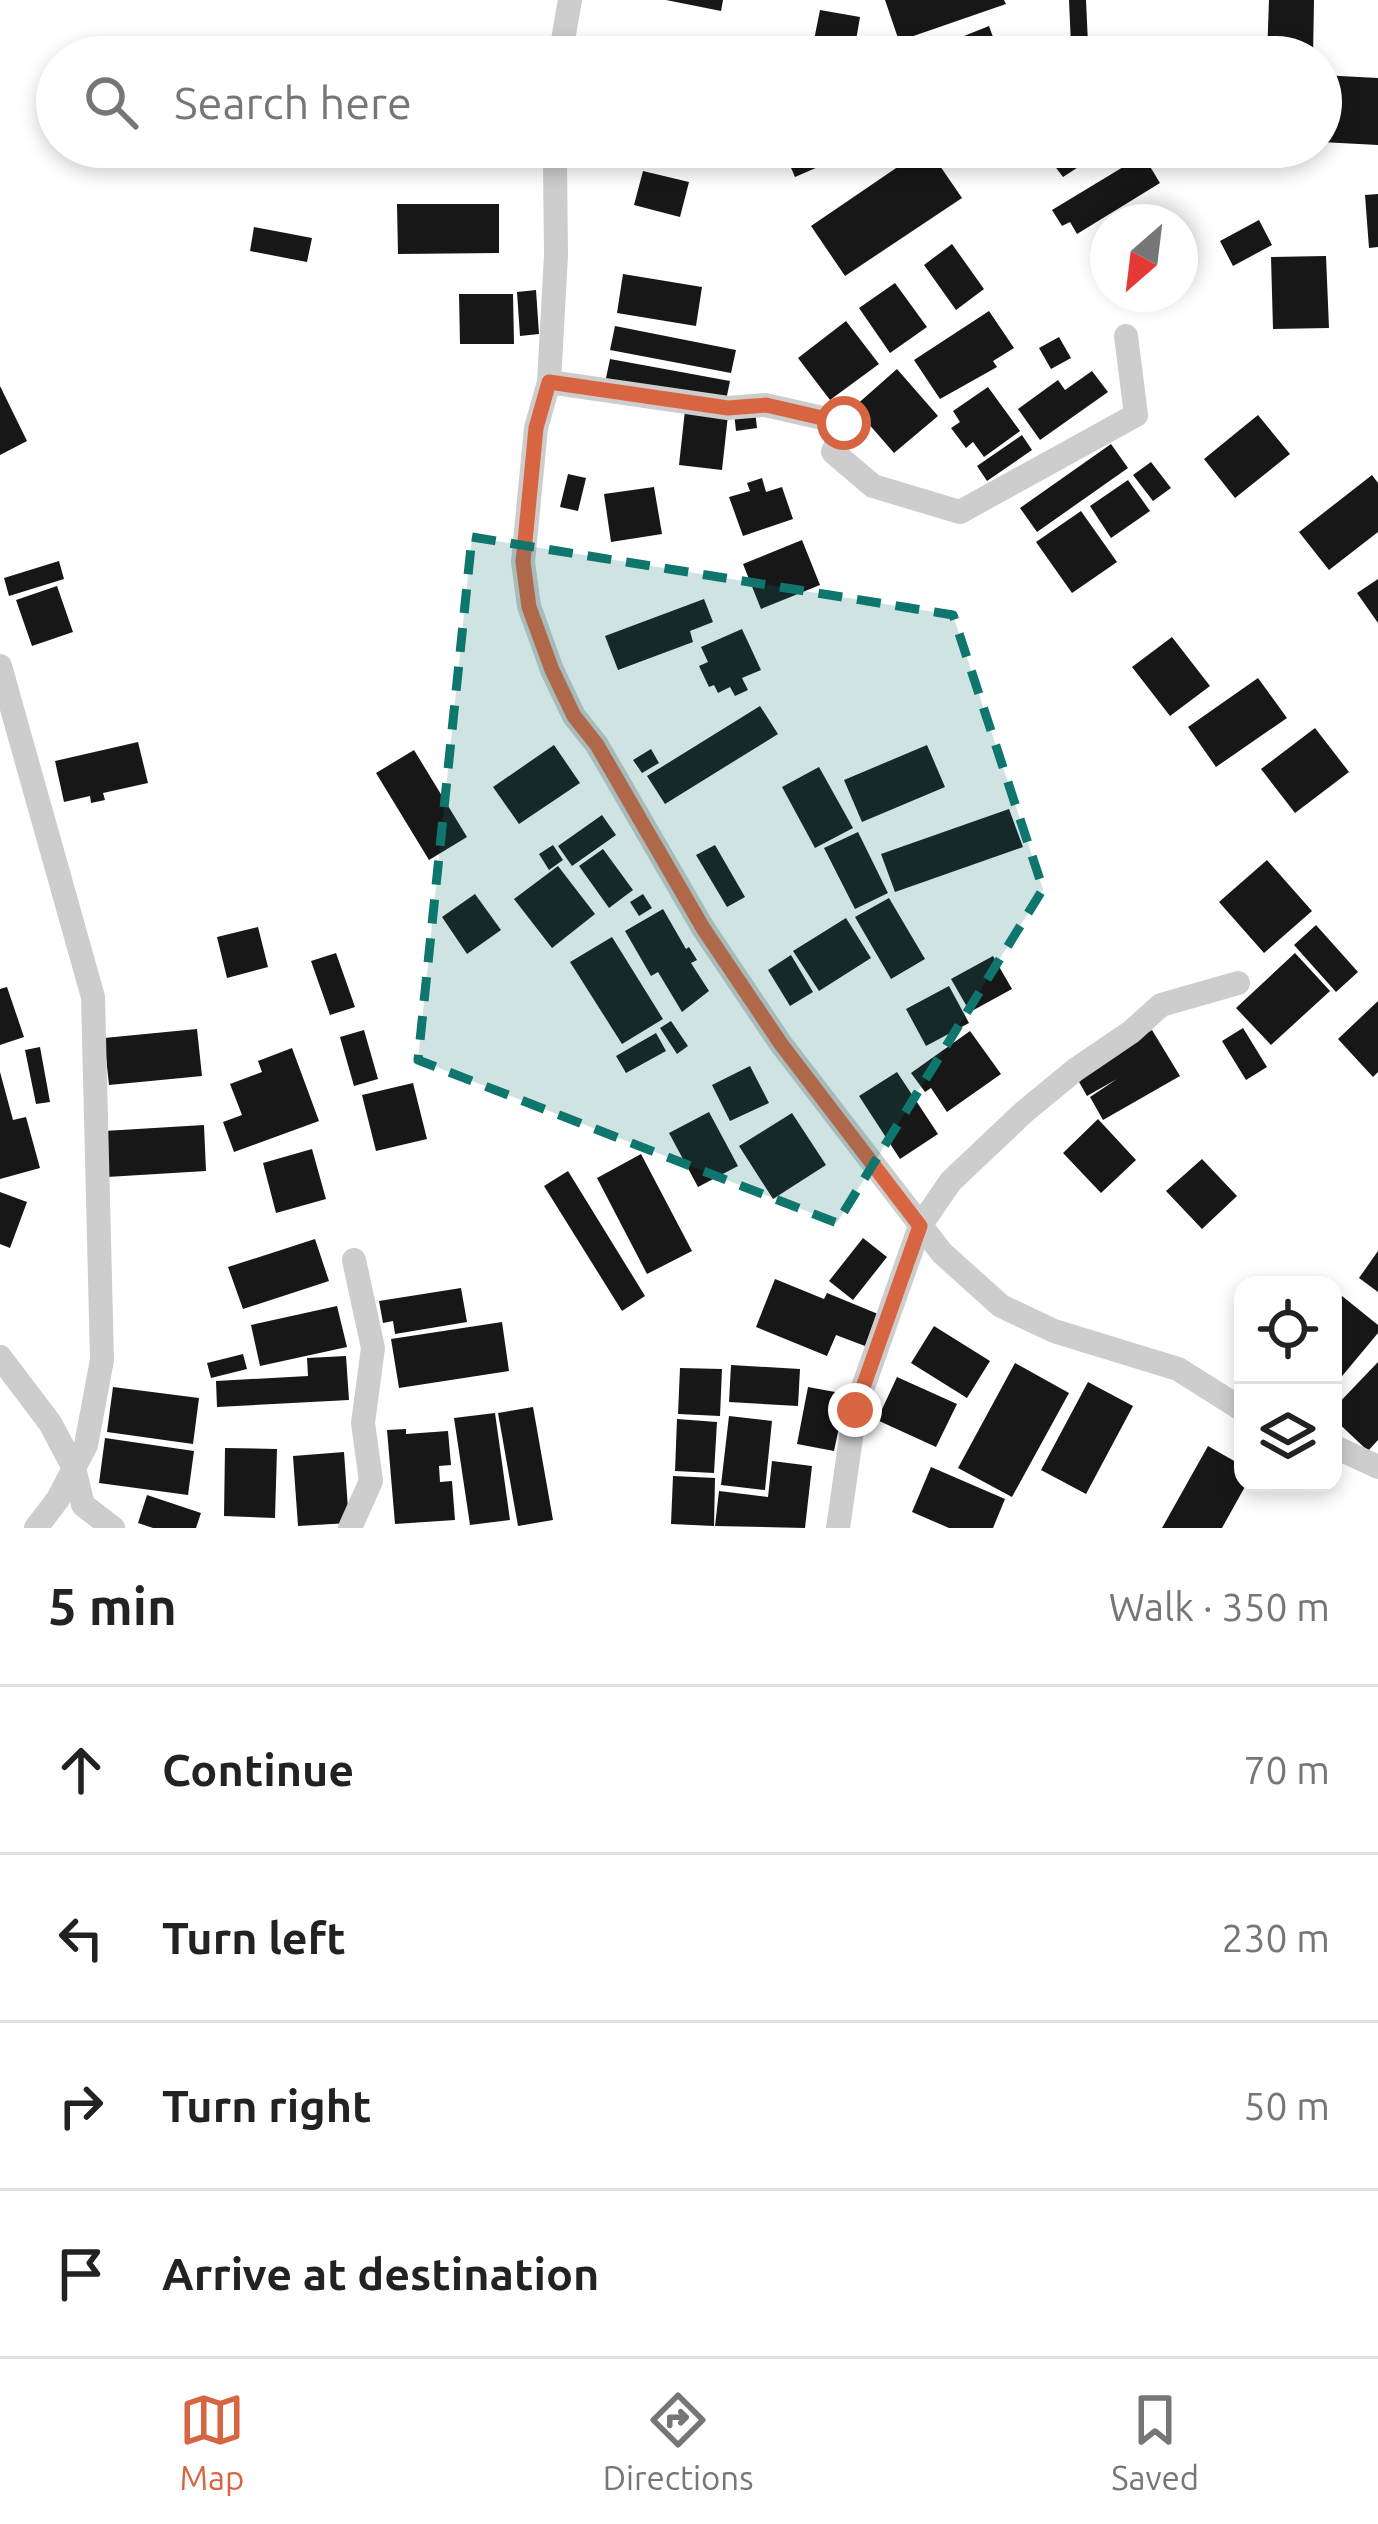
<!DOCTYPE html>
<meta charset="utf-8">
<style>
:root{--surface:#fff;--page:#f2f2f2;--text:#222;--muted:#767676;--line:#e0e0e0;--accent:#d86542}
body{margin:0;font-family:Ubuntu,sans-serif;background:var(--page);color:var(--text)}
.controls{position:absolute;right:36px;bottom:36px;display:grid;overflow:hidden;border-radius:24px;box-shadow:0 6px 18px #0003}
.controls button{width:108px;height:108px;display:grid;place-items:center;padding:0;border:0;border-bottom:3px solid var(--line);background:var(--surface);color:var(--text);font:60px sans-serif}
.compass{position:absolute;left:1090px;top:204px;width:108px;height:108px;border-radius:50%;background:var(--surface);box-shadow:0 6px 18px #0003;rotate:208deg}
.stop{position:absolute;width:36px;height:36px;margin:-27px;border:9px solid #d86542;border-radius:50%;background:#fff}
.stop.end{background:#d86542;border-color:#fff;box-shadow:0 3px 12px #0008}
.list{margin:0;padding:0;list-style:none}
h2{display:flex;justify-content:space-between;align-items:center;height:156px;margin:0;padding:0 48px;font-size:51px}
h2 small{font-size:39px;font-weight:400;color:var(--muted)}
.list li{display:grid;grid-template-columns:78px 1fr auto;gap:36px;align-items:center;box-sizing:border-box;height:168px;padding:0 48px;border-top:3px solid var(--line)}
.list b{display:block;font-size:45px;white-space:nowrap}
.list em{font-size:39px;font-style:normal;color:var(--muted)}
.icon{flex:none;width:66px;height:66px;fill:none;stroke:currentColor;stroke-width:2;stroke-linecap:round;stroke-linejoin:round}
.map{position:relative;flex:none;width:1378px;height:1528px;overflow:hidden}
.search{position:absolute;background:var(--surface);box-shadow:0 6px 18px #0003;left:36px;right:36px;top:36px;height:132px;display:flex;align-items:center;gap:30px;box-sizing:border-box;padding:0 42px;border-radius:66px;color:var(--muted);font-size:45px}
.sheet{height:828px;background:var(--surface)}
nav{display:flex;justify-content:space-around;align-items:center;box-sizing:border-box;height:168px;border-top:3px solid var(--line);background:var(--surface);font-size:33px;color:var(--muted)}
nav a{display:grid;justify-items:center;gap:6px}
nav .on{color:var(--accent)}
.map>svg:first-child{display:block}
.building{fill:#171717}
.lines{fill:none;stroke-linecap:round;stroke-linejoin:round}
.minor{stroke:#cdcdcd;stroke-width:24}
.route{stroke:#d86542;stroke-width:15}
.marked{fill:#0f766e;fill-opacity:0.2;stroke:#0f766e;stroke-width:9;stroke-dasharray:24 15;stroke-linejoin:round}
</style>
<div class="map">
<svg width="1378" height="1528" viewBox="0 0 1378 1528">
<rect width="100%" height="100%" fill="#fff"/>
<path class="building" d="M 666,0 L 723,0 L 721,11 Z
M 885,0 L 1004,0 L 1006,4 L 899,41 Z
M 1069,0 L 1086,0 L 1088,44 L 1071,45 Z
M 1269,0 L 1314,0 L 1313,57 L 1267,57 Z
M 820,10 L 860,17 L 854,52 L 813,45 Z
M 989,26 L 997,48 L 972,57 L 964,36 Z
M 1321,75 L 1378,78 L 1378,145 L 1321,142 Z
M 782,147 L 864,147 L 795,177 Z
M 927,147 L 962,198 L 845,276 L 811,226 Z
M 1036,147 L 1109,147 L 1063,177 L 1054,165 L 1049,168 Z
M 1143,155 L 1160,183 L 1077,234 L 1070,222 L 1062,226 L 1052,210 Z
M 643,171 L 689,182 L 680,217 L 634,205 Z
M 1378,194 L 1378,247 L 1369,248 L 1365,195 Z
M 397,204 L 499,204 L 499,253 L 398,254 Z
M 1259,220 L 1272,245 L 1233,266 L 1220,241 Z
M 254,227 L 312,238 L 307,262 L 250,251 Z
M 952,244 L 984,289 L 956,310 L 924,265 Z
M 1326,256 L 1329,328 L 1273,329 L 1271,257 Z
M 623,274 L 702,287 L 696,326 L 617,313 Z
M 895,283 L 927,327 L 890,353 L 859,308 Z
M 536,290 L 539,334 L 520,336 L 517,292 Z
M 459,294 L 513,294 L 514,344 L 460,344 Z
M 989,311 L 1014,348 L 993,361 L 997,367 L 940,399 L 914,360 Z
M 846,321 L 879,364 L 830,400 L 798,358 Z
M 615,326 L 736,350 L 731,373 L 610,350 Z
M 1059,337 L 1071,358 L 1051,369 L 1039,348 Z
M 610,359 L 730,381 L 725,405 L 605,383 Z
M 897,369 L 938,416 L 894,453 L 854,407 Z
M 1092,371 L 1108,392 L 1040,440 L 1018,409 L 1058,380 L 1065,390 Z
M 0,386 L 27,441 L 0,455 Z
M 988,387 L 1020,431 L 984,457 L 973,442 L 966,448 L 951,428 L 960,422 L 953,411 Z
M 685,410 L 728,415 L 722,470 L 679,465 Z
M 755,411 L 757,428 L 736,431 L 734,413 Z
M 1258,415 L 1290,454 L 1235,498 L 1204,459 Z
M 1022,435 L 1032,450 L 987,481 L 977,466 Z
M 1111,444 L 1128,468 L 1037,532 L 1020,508 Z
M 1151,462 L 1171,488 L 1153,501 L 1133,475 Z
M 568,474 L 586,478 L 578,511 L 560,507 Z
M 1372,475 L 1378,483 L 1378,532 L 1329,570 L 1299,532 Z
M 762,478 L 766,492 L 782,487 L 793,519 L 743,536 L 729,497 L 750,491 L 747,483 Z
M 1128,480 L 1150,511 L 1111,538 L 1090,506 Z
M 654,487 L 662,534 L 611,542 L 604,494 Z
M 1081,511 L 1117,562 L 1072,593 L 1036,542 Z
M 802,540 L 820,585 L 761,609 L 743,564 Z
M 59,561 L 64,579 L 9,596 L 4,578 Z
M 1378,579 L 1378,623 L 1357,593 Z
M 57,586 L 73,632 L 32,646 L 16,600 Z
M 704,599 L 713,622 L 690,631 L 693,642 L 618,670 L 605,636 Z
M 742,629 L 761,670 L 742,678 L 748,690 L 735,696 L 730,687 L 718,693 L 714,685 L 709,687 L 699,666 L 708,662 L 701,647 Z
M 1172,637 L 1210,686 L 1170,716 L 1132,667 Z
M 1258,678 L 1287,718 L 1216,767 L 1188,727 Z
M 760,706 L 778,734 L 665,804 L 647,776 Z
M 1315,728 L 1349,772 L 1295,813 L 1261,769 Z
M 138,742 L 148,783 L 103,793 L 105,800 L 91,803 L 90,796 L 64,802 L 55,761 Z
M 554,745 L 580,783 L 519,824 L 493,787 Z
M 927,745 L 945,787 L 862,822 L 844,780 Z
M 651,749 L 659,763 L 642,773 L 633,760 Z
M 414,750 L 467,837 L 429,860 L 376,773 Z
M 819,767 L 853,828 L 815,848 L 782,787 Z
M 1009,809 L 1023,847 L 895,892 L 881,854 Z
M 602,815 L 616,835 L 572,866 L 558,846 Z
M 858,832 L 888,893 L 855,909 L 824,848 Z
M 553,845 L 563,860 L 549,870 L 539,854 Z
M 715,845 L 745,897 L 727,907 L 696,855 Z
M 603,849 L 633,890 L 609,908 L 579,866 Z
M 1267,860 L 1312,911 L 1264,953 L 1219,902 Z
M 558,866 L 595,914 L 552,948 L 514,899 Z
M 475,894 L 501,930 L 467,954 L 442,917 Z
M 643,894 L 652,908 L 639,916 L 630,902 Z
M 889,898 L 925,959 L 891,979 L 855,917 Z
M 663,909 L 686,949 L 689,947 L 697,960 L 691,963 L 709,991 L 682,1012 L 658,972 L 651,976 L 625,931 Z
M 846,918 L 871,958 L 819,991 L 793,951 Z
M 1316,925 L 1358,972 L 1336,992 L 1294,945 Z
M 258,927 L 268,967 L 227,978 L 217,937 Z
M 612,937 L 663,1019 L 622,1044 L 570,962 Z
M 336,953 L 355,1007 L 330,1015 L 311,961 Z
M 1295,953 L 1330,991 L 1271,1045 L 1236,1008 Z
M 791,955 L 813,992 L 790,1006 L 768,970 Z
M 993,956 L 1012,989 L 970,1012 L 951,979 Z
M 949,986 L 969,1023 L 926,1046 L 906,1009 Z
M 7,987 L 24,1037 L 0,1045 L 0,989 Z
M 1378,1001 L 1378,1072 L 1373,1077 L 1338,1039 Z
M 671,1021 L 688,1046 L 677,1054 L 660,1028 Z
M 1243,1028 L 1267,1067 L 1246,1080 L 1222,1041 Z
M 197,1029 L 202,1076 L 109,1085 L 104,1038 Z
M 364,1030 L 378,1079 L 354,1086 L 340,1037 Z
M 1152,1030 L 1180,1076 L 1103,1120 L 1090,1097 L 1117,1079 L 1087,1096 L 1074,1073 Z
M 970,1031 L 1001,1074 L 947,1112 L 931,1088 L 925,1092 L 911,1073 Z
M 656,1033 L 666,1051 L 626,1073 L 616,1056 Z
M 40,1047 L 50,1102 L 36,1104 L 25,1050 Z
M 292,1048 L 319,1121 L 234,1152 L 223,1122 L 242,1115 L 230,1084 L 262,1072 L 258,1061 Z
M 750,1066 L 769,1103 L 730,1121 L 712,1085 Z
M 0,1072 L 13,1120 L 26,1117 L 40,1168 L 0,1179 Z
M 897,1072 L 938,1134 L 900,1159 L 859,1096 Z
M 413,1083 L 427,1139 L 376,1151 L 362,1095 Z
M 709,1112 L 738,1166 L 698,1187 L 669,1133 Z
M 792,1113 L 826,1165 L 773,1199 L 739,1146 Z
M 1098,1119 L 1136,1160 L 1101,1193 L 1063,1153 Z
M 204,1125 L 206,1171 L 107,1177 L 104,1131 Z
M 312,1149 L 326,1199 L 276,1213 L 263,1163 Z
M 641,1154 L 692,1251 L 647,1274 L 597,1178 Z
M 1202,1159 L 1237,1196 L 1202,1229 L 1166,1191 Z
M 568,1171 L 645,1296 L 622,1311 L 544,1186 Z
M 0,1192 L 27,1202 L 10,1248 L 0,1244 Z
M 863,1238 L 887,1257 L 853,1300 L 829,1281 Z
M 315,1239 L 329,1281 L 243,1309 L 228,1267 Z
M 1378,1251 L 1378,1292 L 1359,1278 Z
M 775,1279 L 824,1299 L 827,1293 L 878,1314 L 865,1346 L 836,1335 L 827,1356 L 756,1327 Z
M 461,1288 L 467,1322 L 395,1334 L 393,1321 L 383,1323 L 379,1301 Z
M 1342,1296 L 1378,1325 L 1378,1333 L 1333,1387 L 1333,1307 Z
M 337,1306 L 347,1347 L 260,1366 L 251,1325 Z
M 502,1322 L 509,1371 L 399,1388 L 391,1339 Z
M 934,1326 L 990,1361 L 967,1398 L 911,1363 Z
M 243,1354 L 247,1369 L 211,1378 L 207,1363 Z
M 346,1356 L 349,1400 L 217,1407 L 216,1381 L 308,1376 L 307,1358 Z
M 1378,1362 L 1378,1440 L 1368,1451 L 1333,1418 L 1333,1409 Z
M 1015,1363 L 1069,1393 L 1012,1497 L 958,1468 Z
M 731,1365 L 800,1369 L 798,1406 L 729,1402 Z
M 680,1368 L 722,1369 L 720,1416 L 678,1414 Z
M 897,1377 L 957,1404 L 936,1447 L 877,1420 Z
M 1088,1382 L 1133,1406 L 1086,1494 L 1041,1470 Z
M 113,1387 L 199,1398 L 193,1444 L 107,1432 Z
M 808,1387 L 846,1394 L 834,1451 L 797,1444 Z
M 533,1407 L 553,1520 L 518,1526 L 498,1413 Z
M 495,1413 L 510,1520 L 470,1525 L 454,1418 Z
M 729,1416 L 772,1421 L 765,1490 L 721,1485 Z
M 677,1419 L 717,1422 L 714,1473 L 675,1471 Z
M 406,1429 L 406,1434 L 448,1431 L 451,1465 L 439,1466 L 440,1482 L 452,1481 L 455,1520 L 395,1524 L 387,1430 Z
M 105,1438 L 194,1451 L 188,1495 L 99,1483 Z
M 1208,1446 L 1243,1466 L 1243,1483 L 1247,1483 L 1222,1528 L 1162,1528 Z
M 225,1448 L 277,1449 L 275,1518 L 224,1516 Z
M 344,1452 L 349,1523 L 298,1526 L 293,1456 Z
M 772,1461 L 812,1466 L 805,1528 L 715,1526 L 719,1491 L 768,1497 Z
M 931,1467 L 1005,1499 L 993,1528 L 949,1528 L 912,1512 Z
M 673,1476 L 715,1478 L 714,1526 L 671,1524 Z
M 147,1495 L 201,1513 L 196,1528 L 153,1528 L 138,1523 Z"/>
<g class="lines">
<path class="minor" d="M 560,57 L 570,0
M 551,147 L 555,164 L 556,255 L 549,382 L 536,428 L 523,562 L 529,606 L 552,670 L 574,716 L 597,745 L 703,928 L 781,1044 L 942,1253 L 1001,1306 L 1054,1331 L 1178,1369 L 1243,1410
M 549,382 L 728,408 L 765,405 L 845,423 L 833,452 L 873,486 L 960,512 L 1136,415 L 1126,336
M 0,666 L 93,997 L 102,1360 L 86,1445 L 58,1499 L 36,1528
M 0,1357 L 50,1423 L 74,1468 L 83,1505 L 113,1528
M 1333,1446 L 1378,1467
M 350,1528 L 371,1481 L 363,1423 L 373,1348 L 354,1260
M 838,1528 L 855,1410 L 920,1226 L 951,1181 L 1024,1112 L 1075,1070 L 1131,1032 L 1161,1005 L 1238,983"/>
</g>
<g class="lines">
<path class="route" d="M 844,423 L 766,405 L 728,408 L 549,382 L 536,428 L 523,562 L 529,607 L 552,670 L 574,716 L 597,745 L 703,928 L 781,1044 L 920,1226 L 855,1410"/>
</g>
<path class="marked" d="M 472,537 L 953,615 L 1043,889 L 837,1223 L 418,1060 Z"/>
</svg>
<div class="controls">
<button><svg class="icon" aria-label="locate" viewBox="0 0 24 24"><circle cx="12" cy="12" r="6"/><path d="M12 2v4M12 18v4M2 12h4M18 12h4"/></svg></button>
<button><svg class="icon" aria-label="layers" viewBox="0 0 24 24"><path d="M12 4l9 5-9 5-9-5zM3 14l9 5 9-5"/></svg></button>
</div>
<svg class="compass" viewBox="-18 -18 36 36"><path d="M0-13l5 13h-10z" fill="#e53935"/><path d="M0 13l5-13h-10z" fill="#767676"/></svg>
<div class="stop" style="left:844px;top:423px"></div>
<div class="stop end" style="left:855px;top:1410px"></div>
<div class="search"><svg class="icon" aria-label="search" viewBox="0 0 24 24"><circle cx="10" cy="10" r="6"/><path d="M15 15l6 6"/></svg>Search here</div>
</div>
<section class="sheet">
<h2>5 min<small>Walk · 350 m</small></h2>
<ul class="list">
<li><svg class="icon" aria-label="ahead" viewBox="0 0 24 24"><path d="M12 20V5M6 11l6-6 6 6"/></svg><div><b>Continue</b></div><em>70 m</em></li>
<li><svg class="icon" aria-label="left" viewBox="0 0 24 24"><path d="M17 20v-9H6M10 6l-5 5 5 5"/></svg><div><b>Turn left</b></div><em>230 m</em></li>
<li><svg class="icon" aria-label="right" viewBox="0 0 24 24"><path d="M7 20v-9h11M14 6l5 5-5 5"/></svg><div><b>Turn right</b></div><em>50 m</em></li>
<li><svg class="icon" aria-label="arrive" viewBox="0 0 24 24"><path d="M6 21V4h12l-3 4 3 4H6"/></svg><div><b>Arrive at destination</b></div></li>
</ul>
</section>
<nav>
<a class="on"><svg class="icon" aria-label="map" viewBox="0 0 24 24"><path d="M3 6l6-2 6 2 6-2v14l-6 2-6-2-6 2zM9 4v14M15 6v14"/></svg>Map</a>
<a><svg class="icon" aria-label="directions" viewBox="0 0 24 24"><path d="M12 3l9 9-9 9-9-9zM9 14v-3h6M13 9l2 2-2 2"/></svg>Directions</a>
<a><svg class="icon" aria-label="saved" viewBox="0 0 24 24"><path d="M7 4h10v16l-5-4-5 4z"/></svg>Saved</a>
</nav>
